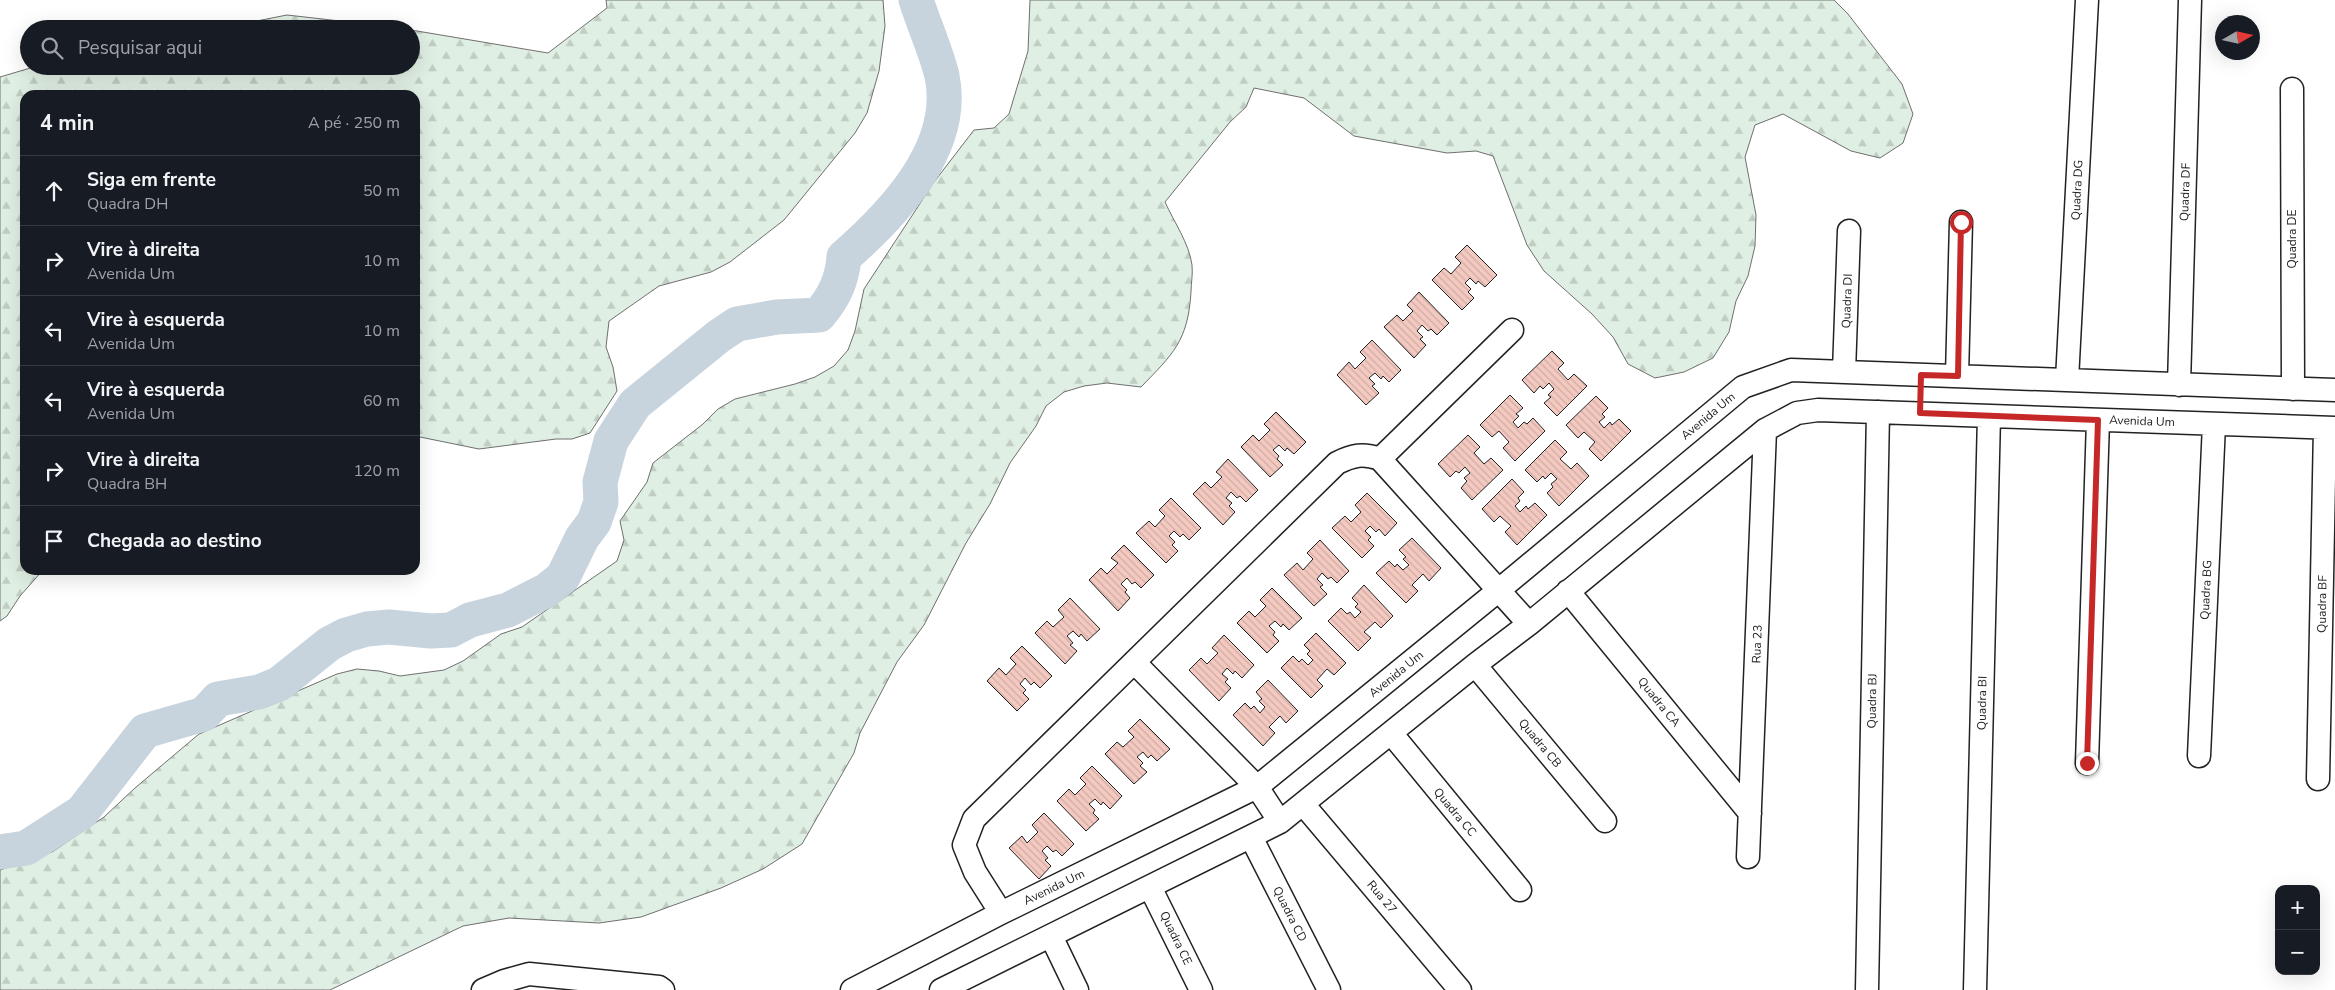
<!DOCTYPE html>
<html lang="pt">
<meta charset="utf-8">
<style>
:root{--surface:#171b24;--page:#20242c;--text:#f1f3f6;--muted:#9ea1a6;--line:#363941}
body{margin:0;font-family:"Nunito Sans",sans-serif;background:var(--page);color:var(--text)}
.controls{position:absolute;right:15px;bottom:15px;display:grid;overflow:hidden;border-radius:10px;box-shadow:0 5px 20px #0002}
.controls button{width:45px;height:45px;display:grid;place-items:center;padding:0;border:0;border-bottom:1px solid var(--line);background:var(--surface);color:var(--text);font:25px sans-serif}
.compass{position:absolute;left:2215px;top:15px;width:45px;height:45px;border-radius:50%;background:var(--surface);box-shadow:0 5px 20px #0002;rotate:81deg}
.stop{position:absolute;width:15px;height:15px;margin:-11px;border:4px solid #c62828;border-radius:50%;background:#fff}
.stop.end{background:#c62828;border-color:#fff;box-shadow:0 1px 5px #0008}
.list{margin:0;padding:0;list-style:none}
h2{display:flex;justify-content:space-between;align-items:center;height:65px;margin:0;padding:0 20px;font-size:21px}
h2 small{font-size:16px;font-weight:400;color:var(--muted)}
.list li{display:grid;grid-template-columns:32px 1fr auto;gap:15px;align-items:center;box-sizing:border-box;height:70px;padding:0 20px;border-top:1px solid var(--line)}
.list b{display:block;font-size:19px;white-space:nowrap}
.list p{margin:0;font-size:16px;white-space:nowrap;color:var(--muted)}
.list em{font-size:16px;font-style:normal;color:var(--muted)}
.icon{flex:none;width:28px;height:28px;fill:none;stroke:currentColor;stroke-width:2;stroke-linecap:round;stroke-linejoin:round}
.map{position:relative;flex:none;width:2335px;height:990px;overflow:hidden}
.search{position:absolute;background:var(--surface);box-shadow:0 5px 20px #0002;left:20px;top:20px;width:400px;height:55px;display:flex;align-items:center;gap:12px;box-sizing:border-box;padding:0 18px;border-radius:28px;color:var(--muted);font-size:19px}
.panel{position:absolute;background:var(--surface);box-shadow:0 5px 20px #0002;left:20px;top:90px;width:400px;height:485px;border-radius:15px}
.map>svg:first-child{display:block}
.forest{fill:url(#forest-firs);stroke:#6f6f6f}
.lines{fill:none;stroke-linecap:round;stroke-linejoin:round}
.river{stroke:#c7d3dd;stroke-width:35}
.building{fill:url(#building-back-hatch);stroke:#222}
.minor-casing{stroke:#222;stroke-width:25}
.minor{stroke:#fff;stroke-width:22}
.route{stroke:#c62828;stroke-width:6}
.labels{text-anchor:middle;stroke-width:4;stroke-linejoin:round;paint-order:stroke}
.street-label{font-size:12px;fill:#222;stroke:#fff}
</style>
<div class="map">
<svg width="2335" height="990" viewBox="0 0 2335 990">
<defs>
<pattern id="forest-firs" width="22" height="20" patternUnits="userSpaceOnUse" patternTransform="scale(1.25)"><rect width="22" height="20" fill="#e0efe3"/><path d="M5 1l3.5 6h-7zM16 11l3.5 6h-7z" fill="#c0cdc2"/></pattern>
<pattern id="building-back-hatch" width="6" height="6" patternUnits="userSpaceOnUse" patternTransform="scale(1.25)"><rect width="6" height="6" fill="#f3c9c0"/><path d="M-1 5l2 2M0 0l6 6M5-1l2 2" fill="none" stroke="#d0aca5"/></pattern>
</defs>
<rect width="100%" height="100%" fill="#fff"/>
<path class="forest" d="M 606,0 L 883,0 L 885,26 L 879,71 L 867,113 L 855,133 L 784,220 L 730,262 L 711,272 L 659,286 L 609,321 L 606,347 L 613,367 L 617,391 L 590,433 L 572,439 L 556,439 L 479,449 L 415,436 L 415,95 L 25,95 L 25,570 L 43,570 L 20,596 L 7,616 L 0,621 L 0,77 L 37,66 L 411,66 L 411,30 L 548,53 L 607,8 Z
M 1030,0 L 1834,0 L 1848,14 L 1902,84 L 1913,114 L 1903,143 L 1880,158 L 1851,151 L 1783,114 L 1755,125 L 1745,157 L 1756,215 L 1755,246 L 1748,276 L 1736,301 L 1729,332 L 1713,358 L 1684,372 L 1655,378 L 1628,364 L 1613,337 L 1592,314 L 1544,271 L 1527,245 L 1493,156 L 1476,151 L 1447,153 L 1354,136 L 1304,98 L 1254,88 L 1246,107 L 1230,122 L 1165,202 C 1174,222 1189,243 1192,265 C 1193,274 1191,284 1191,292 C 1188,341 1173,354 1141,387 L 1107,383 L 1084,386 L 1064,392 L 1046,406 L 1036,426 L 1010,463 L 990,504 L 966,543 L 924,625 L 897,662 L 860,733 L 854,753 L 802,844 L 763,869 L 721,888 L 641,917 L 599,923 L 509,918 L 463,926 L 330,990 L 0,990 L 0,870 L 52,852 L 104,817 L 135,788 L 199,734 L 337,674 L 357,669 L 379,671 L 400,676 L 444,670 L 463,661 L 501,634 L 522,627 L 617,561 L 624,540 L 620,521 L 647,482 L 653,463 L 703,424 L 718,409 L 735,399 L 795,384 L 815,377 L 834,366 L 848,350 L 855,331 L 864,289 L 934,182 L 974,130 L 994,128 L 1009,114 L 1028,51 Z
M 287,15 L 393,27 L 402,29 L 216,29 Z"/>
<g class="lines">
<path class="river" d="M 0,852 L 26,848 L 82,812 L 145,731 L 204,714 L 218,699 L 259,692 L 279,684 L 329,644 L 346,635 L 367,629 L 389,627 L 431,631 L 451,630 L 470,620 L 508,610 L 547,590 L 563,577 L 582,538 L 594,522 L 601,502 L 600,482 L 611,441 L 635,404 L 719,336 L 737,324 L 777,317 L 819,315 C 834,297 842,281 844,257 C 893,214 957,148 942,76 C 936,51 924,25 916,0"/>
</g>
<path class="building" d="M 1467,245 L 1497,275 L 1485,287 L 1478,281 L 1476,284 L 1470,278 L 1465,283 L 1471,289 L 1468,292 L 1474,298 L 1462,310 L 1432,280 L 1444,268 L 1451,274 L 1461,263 L 1455,257 Z
M 1419,292 L 1449,323 L 1437,335 L 1431,329 L 1428,331 L 1422,325 L 1417,331 L 1423,337 L 1420,339 L 1426,345 L 1414,358 L 1384,327 L 1397,315 L 1403,321 L 1413,311 L 1407,305 Z
M 1372,340 L 1401,370 L 1389,382 L 1383,376 L 1381,379 L 1375,373 L 1369,378 L 1375,384 L 1372,386 L 1379,393 L 1366,405 L 1337,375 L 1349,362 L 1355,369 L 1366,358 L 1360,352 Z
M 1552,351 L 1564,363 L 1558,369 L 1568,380 L 1574,374 L 1587,386 L 1557,416 L 1544,403 L 1551,397 L 1548,395 L 1554,389 L 1549,383 L 1543,389 L 1540,386 L 1534,393 L 1522,380 Z
M 1510,395 L 1523,408 L 1516,414 L 1519,416 L 1513,422 L 1518,428 L 1524,422 L 1527,424 L 1533,418 L 1545,431 L 1515,461 L 1503,448 L 1509,442 L 1499,431 L 1492,437 L 1480,425 Z
M 1596,396 L 1608,408 L 1602,414 L 1605,417 L 1599,422 L 1604,428 L 1610,422 L 1612,425 L 1619,419 L 1631,431 L 1601,461 L 1589,449 L 1595,442 L 1584,432 L 1578,438 L 1566,425 Z
M 1276,412 L 1306,442 L 1294,454 L 1287,448 L 1285,451 L 1279,445 L 1273,450 L 1279,456 L 1277,459 L 1283,465 L 1270,477 L 1241,447 L 1253,435 L 1259,441 L 1270,430 L 1264,424 Z
M 1468,435 L 1480,447 L 1474,453 L 1484,464 L 1491,458 L 1503,470 L 1472,500 L 1461,488 L 1467,481 L 1464,478 L 1470,473 L 1465,467 L 1459,473 L 1456,471 L 1450,477 L 1438,464 Z
M 1555,440 L 1567,452 L 1560,459 L 1571,469 L 1577,463 L 1589,476 L 1559,506 L 1547,493 L 1553,487 L 1551,484 L 1557,479 L 1551,473 L 1545,479 L 1543,476 L 1537,482 L 1525,470 Z
M 1228,459 L 1258,490 L 1246,502 L 1240,496 L 1237,498 L 1231,492 L 1226,498 L 1232,503 L 1229,506 L 1235,512 L 1223,525 L 1193,494 L 1205,482 L 1211,488 L 1222,477 L 1216,472 Z
M 1512,479 L 1524,492 L 1518,498 L 1520,501 L 1515,506 L 1520,512 L 1526,506 L 1528,509 L 1535,503 L 1547,515 L 1517,545 L 1505,532 L 1511,526 L 1500,516 L 1494,522 L 1482,509 Z
M 1367,493 L 1397,523 L 1385,536 L 1379,529 L 1376,532 L 1370,526 L 1365,531 L 1371,537 L 1368,540 L 1374,546 L 1362,558 L 1332,528 L 1345,516 L 1351,522 L 1361,512 L 1355,505 Z
M 1171,498 L 1201,528 L 1189,540 L 1183,534 L 1180,537 L 1174,531 L 1169,536 L 1175,542 L 1172,545 L 1178,551 L 1166,563 L 1136,533 L 1149,521 L 1155,527 L 1165,516 L 1159,510 Z
M 1412,538 L 1441,568 L 1429,581 L 1423,574 L 1412,585 L 1418,591 L 1406,603 L 1376,573 L 1389,561 L 1395,567 L 1397,564 L 1403,570 L 1409,565 L 1403,559 L 1406,557 L 1399,550 Z
M 1320,540 L 1349,571 L 1337,583 L 1331,577 L 1328,579 L 1322,573 L 1317,579 L 1323,585 L 1320,587 L 1327,594 L 1314,606 L 1284,575 L 1297,563 L 1303,570 L 1313,559 L 1307,553 Z
M 1124,545 L 1154,575 L 1141,588 L 1135,582 L 1132,584 L 1127,578 L 1121,584 L 1127,590 L 1125,592 L 1130,598 L 1118,611 L 1089,580 L 1101,568 L 1107,574 L 1118,563 L 1111,558 Z
M 1364,585 L 1393,616 L 1381,628 L 1375,622 L 1364,632 L 1371,638 L 1358,651 L 1328,621 L 1341,608 L 1347,614 L 1350,612 L 1355,618 L 1361,612 L 1355,607 L 1358,604 L 1352,598 Z
M 1272,588 L 1302,618 L 1289,630 L 1283,624 L 1281,627 L 1275,621 L 1269,626 L 1275,632 L 1273,635 L 1279,641 L 1267,653 L 1237,623 L 1249,611 L 1255,617 L 1266,606 L 1260,600 Z
M 1070,598 L 1100,629 L 1087,641 L 1081,634 L 1079,637 L 1073,631 L 1067,636 L 1073,643 L 1070,645 L 1077,651 L 1065,664 L 1035,633 L 1047,621 L 1053,627 L 1064,617 L 1058,610 Z
M 1316,633 L 1346,663 L 1334,675 L 1327,669 L 1317,680 L 1323,686 L 1311,698 L 1281,668 L 1293,656 L 1299,662 L 1302,659 L 1308,665 L 1313,660 L 1307,654 L 1310,651 L 1304,645 Z
M 1224,635 L 1254,665 L 1242,678 L 1235,671 L 1233,674 L 1227,668 L 1222,674 L 1228,679 L 1225,682 L 1231,688 L 1219,701 L 1189,670 L 1201,658 L 1207,664 L 1218,653 L 1212,648 Z
M 1022,646 L 1052,676 L 1040,688 L 1034,682 L 1031,685 L 1025,678 L 1020,684 L 1026,690 L 1023,693 L 1029,699 L 1017,711 L 987,681 L 999,668 L 1006,675 L 1016,664 L 1010,658 Z
M 1268,680 L 1298,711 L 1286,723 L 1280,716 L 1269,727 L 1275,733 L 1263,746 L 1233,715 L 1245,703 L 1251,709 L 1254,706 L 1260,713 L 1265,707 L 1259,701 L 1262,699 L 1256,692 Z
M 1140,719 L 1170,749 L 1157,761 L 1151,755 L 1148,758 L 1143,752 L 1137,757 L 1143,763 L 1140,766 L 1147,772 L 1134,784 L 1105,754 L 1117,742 L 1123,747 L 1134,737 L 1128,731 Z
M 1092,766 L 1122,796 L 1110,809 L 1103,802 L 1101,805 L 1095,799 L 1089,804 L 1095,810 L 1093,813 L 1099,819 L 1086,831 L 1057,801 L 1069,789 L 1075,795 L 1086,784 L 1080,778 Z
M 1044,813 L 1074,844 L 1062,856 L 1056,850 L 1053,852 L 1047,846 L 1042,851 L 1048,858 L 1045,860 L 1051,866 L 1039,879 L 1009,848 L 1022,836 L 1027,843 L 1038,832 L 1032,825 Z"/>
<g class="lines">
<defs>
<path id="minor" d="M 2292,89 L 2293,389
M 1844,372 L 1849,231
M 1957,376 L 1961,222
M 2067,380 L 2087,0
M 2179,385 L 2190,0
M 1380,459 L 1512,330
M 1568,591 L 1750,813
M 1134,662 L 1257,787 L 1280,822
M 1475,665 L 1605,821
M 1391,733 L 1520,890
M 2199,756 L 2214,424
M 2087,763 L 2098,420
M 2318,779 L 2325,428
M 1303,804 L 1460,990
M 1251,837 L 1329,990
M 1748,857 L 1765,430
M 1150,887 L 1201,990
M 1001,913 L 975,872 L 964,845 L 974,819 L 1337,463 C 1353,455 1363,453 1380,459 L 1529,624
M 1051,936 L 1077,990
M 483,990 L 504,981 L 529,974 L 659,987 L 663,990
M 852,990 L 1001,913 L 1257,787 L 1499,590 L 1743,387 L 1791,370 L 2335,390
M 941,990 L 1280,822 L 1475,665 L 1529,624 L 1765,430 L 1797,413 L 1818,410 L 2335,428
M 1867,990 L 1878,412
M 1975,990 L 1989,416"/>
</defs>
<use href="#minor" class="minor-casing"/>
<use href="#minor" class="minor"/>
</g>
<g class="lines">
<path class="route" d="M 1961,222 L 1958,376 L 1921,375 L 1920,413 L 2098,420 L 2087,763"/>
</g>
<g class="labels">
<g class="street-label">
<text transform="translate(2077 190) rotate(-87)" y="4">Quadra DG</text>
<text transform="translate(2185 192) rotate(-88)" y="4">Quadra DF</text>
<text transform="translate(2292 239) rotate(-90)" y="4">Quadra DE</text>
<text transform="translate(1847 301) rotate(-88)" y="4">Quadra DI</text>
<text transform="translate(1708 416) rotate(-40)" y="4">Avenida Um</text>
<text transform="translate(2142 421) rotate(2)" y="4">Avenida Um</text>
<text transform="translate(2206 590) rotate(-87)" y="4">Quadra BG</text>
<text transform="translate(2322 604) rotate(-89)" y="4">Quadra BF</text>
<text transform="translate(1757 644) rotate(-88)" y="4">Rua 23</text>
<text transform="translate(1396 674) rotate(-39)" y="4">Avenida Um</text>
<text transform="translate(1872 701) rotate(-89)" y="4">Quadra BJ</text>
<text transform="translate(1659 702) rotate(51)" y="4">Quadra CA</text>
<text transform="translate(1982 703) rotate(-89)" y="4">Quadra BI</text>
<text transform="translate(1540 743) rotate(50)" y="4">Quadra CB</text>
<text transform="translate(1455 812) rotate(50)" y="4">Quadra CC</text>
<text transform="translate(1054 887) rotate(-26)" y="4">Avenida Um</text>
<text transform="translate(1382 897) rotate(50)" y="4">Rua 27</text>
<text transform="translate(1290 914) rotate(63)" y="4">Quadra CD</text>
<text transform="translate(1176 938) rotate(64)" y="4">Quadra CE</text>
</g>
</g>
</svg>
<div class="controls">
<button>+</button>
<button>−</button>
</div>
<svg class="compass" viewBox="-18 -18 36 36"><path d="M0-13l5 13h-10z" fill="#e53935"/><path d="M0 13l5-13h-10z" fill="#9ea1a6"/></svg>
<div class="stop" style="left:1961px;top:222px"></div>
<div class="stop end" style="left:2087px;top:763px"></div>
<div class="search"><svg class="icon" aria-label="search" viewBox="0 0 24 24"><circle cx="10" cy="10" r="6"/><path d="M15 15l6 6"/></svg>Pesquisar aqui</div>
<section class="panel">
<h2>4 min<small>A pé · 250 m</small></h2>
<ul class="list">
<li><svg class="icon" aria-label="ahead" viewBox="0 0 24 24"><path d="M12 20V5M6 11l6-6 6 6"/></svg><div><b>Siga em frente</b><p>Quadra DH</p></div><em>50 m</em></li>
<li><svg class="icon" aria-label="right" viewBox="0 0 24 24"><path d="M7 20v-9h11M14 6l5 5-5 5"/></svg><div><b>Vire à direita</b><p>Avenida Um</p></div><em>10 m</em></li>
<li><svg class="icon" aria-label="left" viewBox="0 0 24 24"><path d="M17 20v-9H6M10 6l-5 5 5 5"/></svg><div><b>Vire à esquerda</b><p>Avenida Um</p></div><em>10 m</em></li>
<li><svg class="icon" aria-label="left" viewBox="0 0 24 24"><path d="M17 20v-9H6M10 6l-5 5 5 5"/></svg><div><b>Vire à esquerda</b><p>Avenida Um</p></div><em>60 m</em></li>
<li><svg class="icon" aria-label="right" viewBox="0 0 24 24"><path d="M7 20v-9h11M14 6l5 5-5 5"/></svg><div><b>Vire à direita</b><p>Quadra BH</p></div><em>120 m</em></li>
<li><svg class="icon" aria-label="arrive" viewBox="0 0 24 24"><path d="M6 21V4h12l-3 4 3 4H6"/></svg><div><b>Chegada ao destino</b></div></li>
</ul>
</section>
</div>
